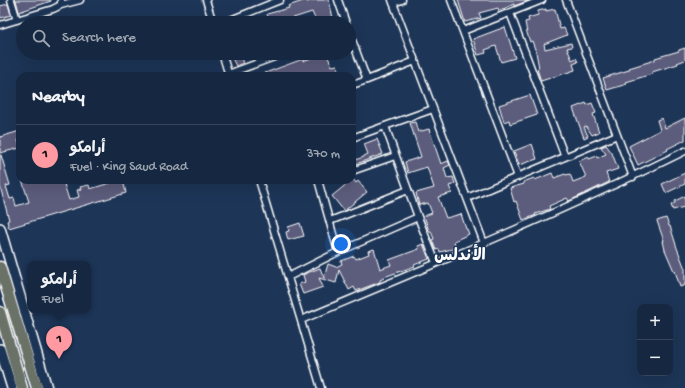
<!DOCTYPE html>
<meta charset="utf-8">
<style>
:root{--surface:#162841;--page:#1f3048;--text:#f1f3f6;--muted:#9ea6b1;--line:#35445a;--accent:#ff9aa2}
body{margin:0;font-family:"Gochi Hand","Playpen Sans Arabic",sans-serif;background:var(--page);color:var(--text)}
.controls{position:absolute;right:12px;bottom:12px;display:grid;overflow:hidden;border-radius:8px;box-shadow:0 4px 16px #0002}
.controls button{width:36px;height:36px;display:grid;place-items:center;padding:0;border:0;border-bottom:1px solid var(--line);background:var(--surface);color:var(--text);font:20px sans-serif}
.you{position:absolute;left:341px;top:244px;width:14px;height:14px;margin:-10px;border:3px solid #fff;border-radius:50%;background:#1a73e8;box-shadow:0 0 0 6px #1a73e833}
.badge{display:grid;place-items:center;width:26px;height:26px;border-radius:50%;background:var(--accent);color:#111;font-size:13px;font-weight:700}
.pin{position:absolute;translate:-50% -33px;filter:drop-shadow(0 1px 2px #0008)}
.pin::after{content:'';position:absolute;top:21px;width:14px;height:12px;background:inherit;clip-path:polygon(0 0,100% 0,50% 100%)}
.popup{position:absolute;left:27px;top:261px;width:64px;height:52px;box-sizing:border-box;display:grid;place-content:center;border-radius:8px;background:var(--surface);filter:drop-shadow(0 1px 3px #0005);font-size:13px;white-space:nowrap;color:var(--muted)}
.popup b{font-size:15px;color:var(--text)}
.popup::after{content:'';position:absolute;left:50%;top:100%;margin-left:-8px;border:8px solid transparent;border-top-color:var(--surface)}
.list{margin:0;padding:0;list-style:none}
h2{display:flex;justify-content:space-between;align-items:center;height:52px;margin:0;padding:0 16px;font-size:17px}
h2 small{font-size:13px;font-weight:400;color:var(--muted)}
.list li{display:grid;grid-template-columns:26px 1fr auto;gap:12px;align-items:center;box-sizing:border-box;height:60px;padding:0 16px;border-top:1px solid var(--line)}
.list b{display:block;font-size:15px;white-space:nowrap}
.list p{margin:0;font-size:13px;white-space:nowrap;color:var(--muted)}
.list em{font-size:13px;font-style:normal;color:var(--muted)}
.icon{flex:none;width:22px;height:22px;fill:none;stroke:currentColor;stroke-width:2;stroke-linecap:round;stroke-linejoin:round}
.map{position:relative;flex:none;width:685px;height:388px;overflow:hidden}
.search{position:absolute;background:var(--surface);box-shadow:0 4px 16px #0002;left:16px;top:16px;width:340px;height:44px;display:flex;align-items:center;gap:10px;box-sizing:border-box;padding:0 14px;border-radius:22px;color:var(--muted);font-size:15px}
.panel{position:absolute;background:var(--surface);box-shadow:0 4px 16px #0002;left:16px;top:72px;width:340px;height:112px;border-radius:12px}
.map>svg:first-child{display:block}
.building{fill:#5b5b7c;stroke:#fff}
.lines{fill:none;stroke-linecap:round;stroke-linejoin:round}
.street-casing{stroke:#fff;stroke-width:9}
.secondary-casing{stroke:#fff;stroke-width:12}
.primary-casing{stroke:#fff;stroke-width:13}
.street{stroke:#1d3557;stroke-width:6}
.secondary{stroke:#1d3557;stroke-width:9}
.primary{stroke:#6a7166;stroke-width:10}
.labels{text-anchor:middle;stroke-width:3;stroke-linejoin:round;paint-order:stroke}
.neighbourhood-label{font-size:16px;font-weight:bold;fill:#fff;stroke:#1d3557}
</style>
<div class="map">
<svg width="685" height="388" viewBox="0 0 685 388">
<rect width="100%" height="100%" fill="#1d3557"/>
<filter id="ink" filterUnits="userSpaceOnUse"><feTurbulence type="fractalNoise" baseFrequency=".025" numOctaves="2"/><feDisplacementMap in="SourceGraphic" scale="8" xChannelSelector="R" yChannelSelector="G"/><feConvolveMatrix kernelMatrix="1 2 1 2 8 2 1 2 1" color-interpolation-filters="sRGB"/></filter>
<g filter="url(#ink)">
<path class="building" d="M 16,0 L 51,0 L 51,1 L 19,12 Z
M 306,0 L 307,2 L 314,0 L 329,0 L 334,23 L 317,23 L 312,12 L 287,20 L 288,22 L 282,23 L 273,23 L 272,18 L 269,19 L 267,14 L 289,8 L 288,6 Z
M 458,0 L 530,0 L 514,6 L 514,4 L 499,11 L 498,8 L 479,13 L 481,18 L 465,22 Z
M 8,4 L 11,15 L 0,18 L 0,6 Z
M 546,9 L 546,11 L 555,9 L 560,29 L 564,28 L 567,35 L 544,44 L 545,49 L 571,43 L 572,47 L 567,48 L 572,60 L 576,58 L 578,62 L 573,64 L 575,70 L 541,81 L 537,69 L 539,68 L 536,52 L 532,41 L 530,42 L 527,33 L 525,22 L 529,21 L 528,18 L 538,15 L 538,11 Z
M 505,27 L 515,58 L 501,62 L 496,46 L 485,50 L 486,53 L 478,55 L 473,39 Z
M 685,48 L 685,60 L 677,63 L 678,64 L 652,72 L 652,74 L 626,82 L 627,84 L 607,90 L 603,78 L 629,70 L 629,68 L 655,60 L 655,58 L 679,51 L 679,50 Z
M 312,53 L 326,53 L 332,66 L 337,65 L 340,76 L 257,76 L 303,59 L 303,61 L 311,58 L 310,54 Z
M 237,54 L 249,55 L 241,58 L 243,63 L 236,66 L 232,58 Z
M 530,95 L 537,115 L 510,124 L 509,120 L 504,122 L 499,105 Z
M 586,103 L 587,105 L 592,103 L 596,113 L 593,114 L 599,132 L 592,135 L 586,126 L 584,127 L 588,136 L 584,138 L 573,108 Z
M 662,118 L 665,128 L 685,118 L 685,140 L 667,149 L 668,150 L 638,165 L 629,146 L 660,130 L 657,120 Z
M 415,122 L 418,132 L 429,129 L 441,164 L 448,161 L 450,165 L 444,168 L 447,178 L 453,177 L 455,184 L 449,186 L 452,193 L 438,197 L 446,218 L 461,214 L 466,229 L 467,229 L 469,234 L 454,241 L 456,248 L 440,252 L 439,249 L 436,250 L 432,240 L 434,239 L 431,231 L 429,231 L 424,216 L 432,213 L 428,203 L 419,205 L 416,193 L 434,188 L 427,167 L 408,173 L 405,162 L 421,157 L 410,123 Z
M 20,131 L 20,139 L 18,140 L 20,148 L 0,153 L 0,137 Z
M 377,139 L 383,154 L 356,164 L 355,160 L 364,157 L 364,156 L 368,154 L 364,144 Z
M 532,144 L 537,159 L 519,165 L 514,151 Z
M 606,145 L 612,153 L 618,169 L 606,173 L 609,182 L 569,201 L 567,198 L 549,206 L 550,209 L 535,214 L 536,215 L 523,220 L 516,201 L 514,202 L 510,188 L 524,184 L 523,182 L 534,178 L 535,180 L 552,173 L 554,178 L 565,174 L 566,175 L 570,174 L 573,182 L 586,177 L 579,161 L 588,157 L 589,159 L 597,156 L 597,158 L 606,154 L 601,147 Z
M 0,155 L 1,155 L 10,185 L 6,186 L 10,199 L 14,198 L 16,206 L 29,202 L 22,180 L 74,180 L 74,182 L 64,184 L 69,200 L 79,197 L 77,190 L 81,189 L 80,187 L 89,185 L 90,189 L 120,180 L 123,180 L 126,193 L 9,228 L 7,221 L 9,220 L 0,186 Z
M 685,173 L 685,184 L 666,193 L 662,184 Z
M 353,179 L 356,183 L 358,181 L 367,192 L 344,211 L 332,196 Z
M 685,196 L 685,210 L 684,207 L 673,210 L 671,205 L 675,203 L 675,201 Z
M 666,218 L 669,226 L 670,226 L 677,248 L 685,269 L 685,285 L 680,287 L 675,271 L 674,271 L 665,250 L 663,241 L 664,241 L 657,221 Z
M 300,223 L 304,236 L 288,240 L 286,232 L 289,231 L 288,227 Z
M 423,244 L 429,259 L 414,265 L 415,266 L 384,277 L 384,278 L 380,280 L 380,282 L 356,291 L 354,287 L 349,290 L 339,270 L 336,283 L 319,278 L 323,287 L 303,294 L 299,284 L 305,282 L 303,275 L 307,273 L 320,268 L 324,278 L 328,264 L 336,267 L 342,264 L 341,261 L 354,256 L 356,259 L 369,254 L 368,251 L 374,249 L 380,269 L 391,265 L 389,260 L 419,249 L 418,246 Z"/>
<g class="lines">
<defs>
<path id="street" d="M 11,0 L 17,20
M 206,0 L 213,23
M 338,0 L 346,23
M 392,0 L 484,243
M 451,0 L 518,177
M 566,0 L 633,177
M 393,3 L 402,0
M 61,5 L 80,0
M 510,13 L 565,157
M 223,23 L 280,0
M 0,25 L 53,9 L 61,5 L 61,0
M 463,31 L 542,0
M 349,32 L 367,80 L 352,85
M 222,53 L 229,76
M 228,74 L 285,53
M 367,80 L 415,61
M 352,138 L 385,126
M 352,171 L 395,156
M 259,180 L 321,388
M 467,198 L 617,135
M 418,217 L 436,263
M 330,221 L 408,190
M 338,252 L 418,217 L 385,126 L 433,109
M 288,277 L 338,252 L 318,180
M 301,320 C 430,266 560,213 685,151"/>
<path id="secondary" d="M 0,228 L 47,388
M 0,349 L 12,388"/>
<path id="primary" d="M 0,267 L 37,388
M 0,312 L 22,388"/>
</defs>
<use href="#street" class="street-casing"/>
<use href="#secondary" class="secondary-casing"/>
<use href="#primary" class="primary-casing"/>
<use href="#street" class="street"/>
<use href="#secondary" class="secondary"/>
<use href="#primary" class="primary"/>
</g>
</g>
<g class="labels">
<g class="neighbourhood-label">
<text x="460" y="260">الأندلس</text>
</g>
</g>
</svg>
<div class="controls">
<button>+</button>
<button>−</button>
</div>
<div class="you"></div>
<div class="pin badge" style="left:59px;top:359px">1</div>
<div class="popup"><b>أرامكو</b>Fuel</div>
<div class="search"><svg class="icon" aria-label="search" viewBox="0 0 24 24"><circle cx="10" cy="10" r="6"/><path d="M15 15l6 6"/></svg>Search here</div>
<section class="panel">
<h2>Nearby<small></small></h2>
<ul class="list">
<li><span class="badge">1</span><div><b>أرامكو</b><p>Fuel · King Saud Road</p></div><em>370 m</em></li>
</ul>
</section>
</div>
